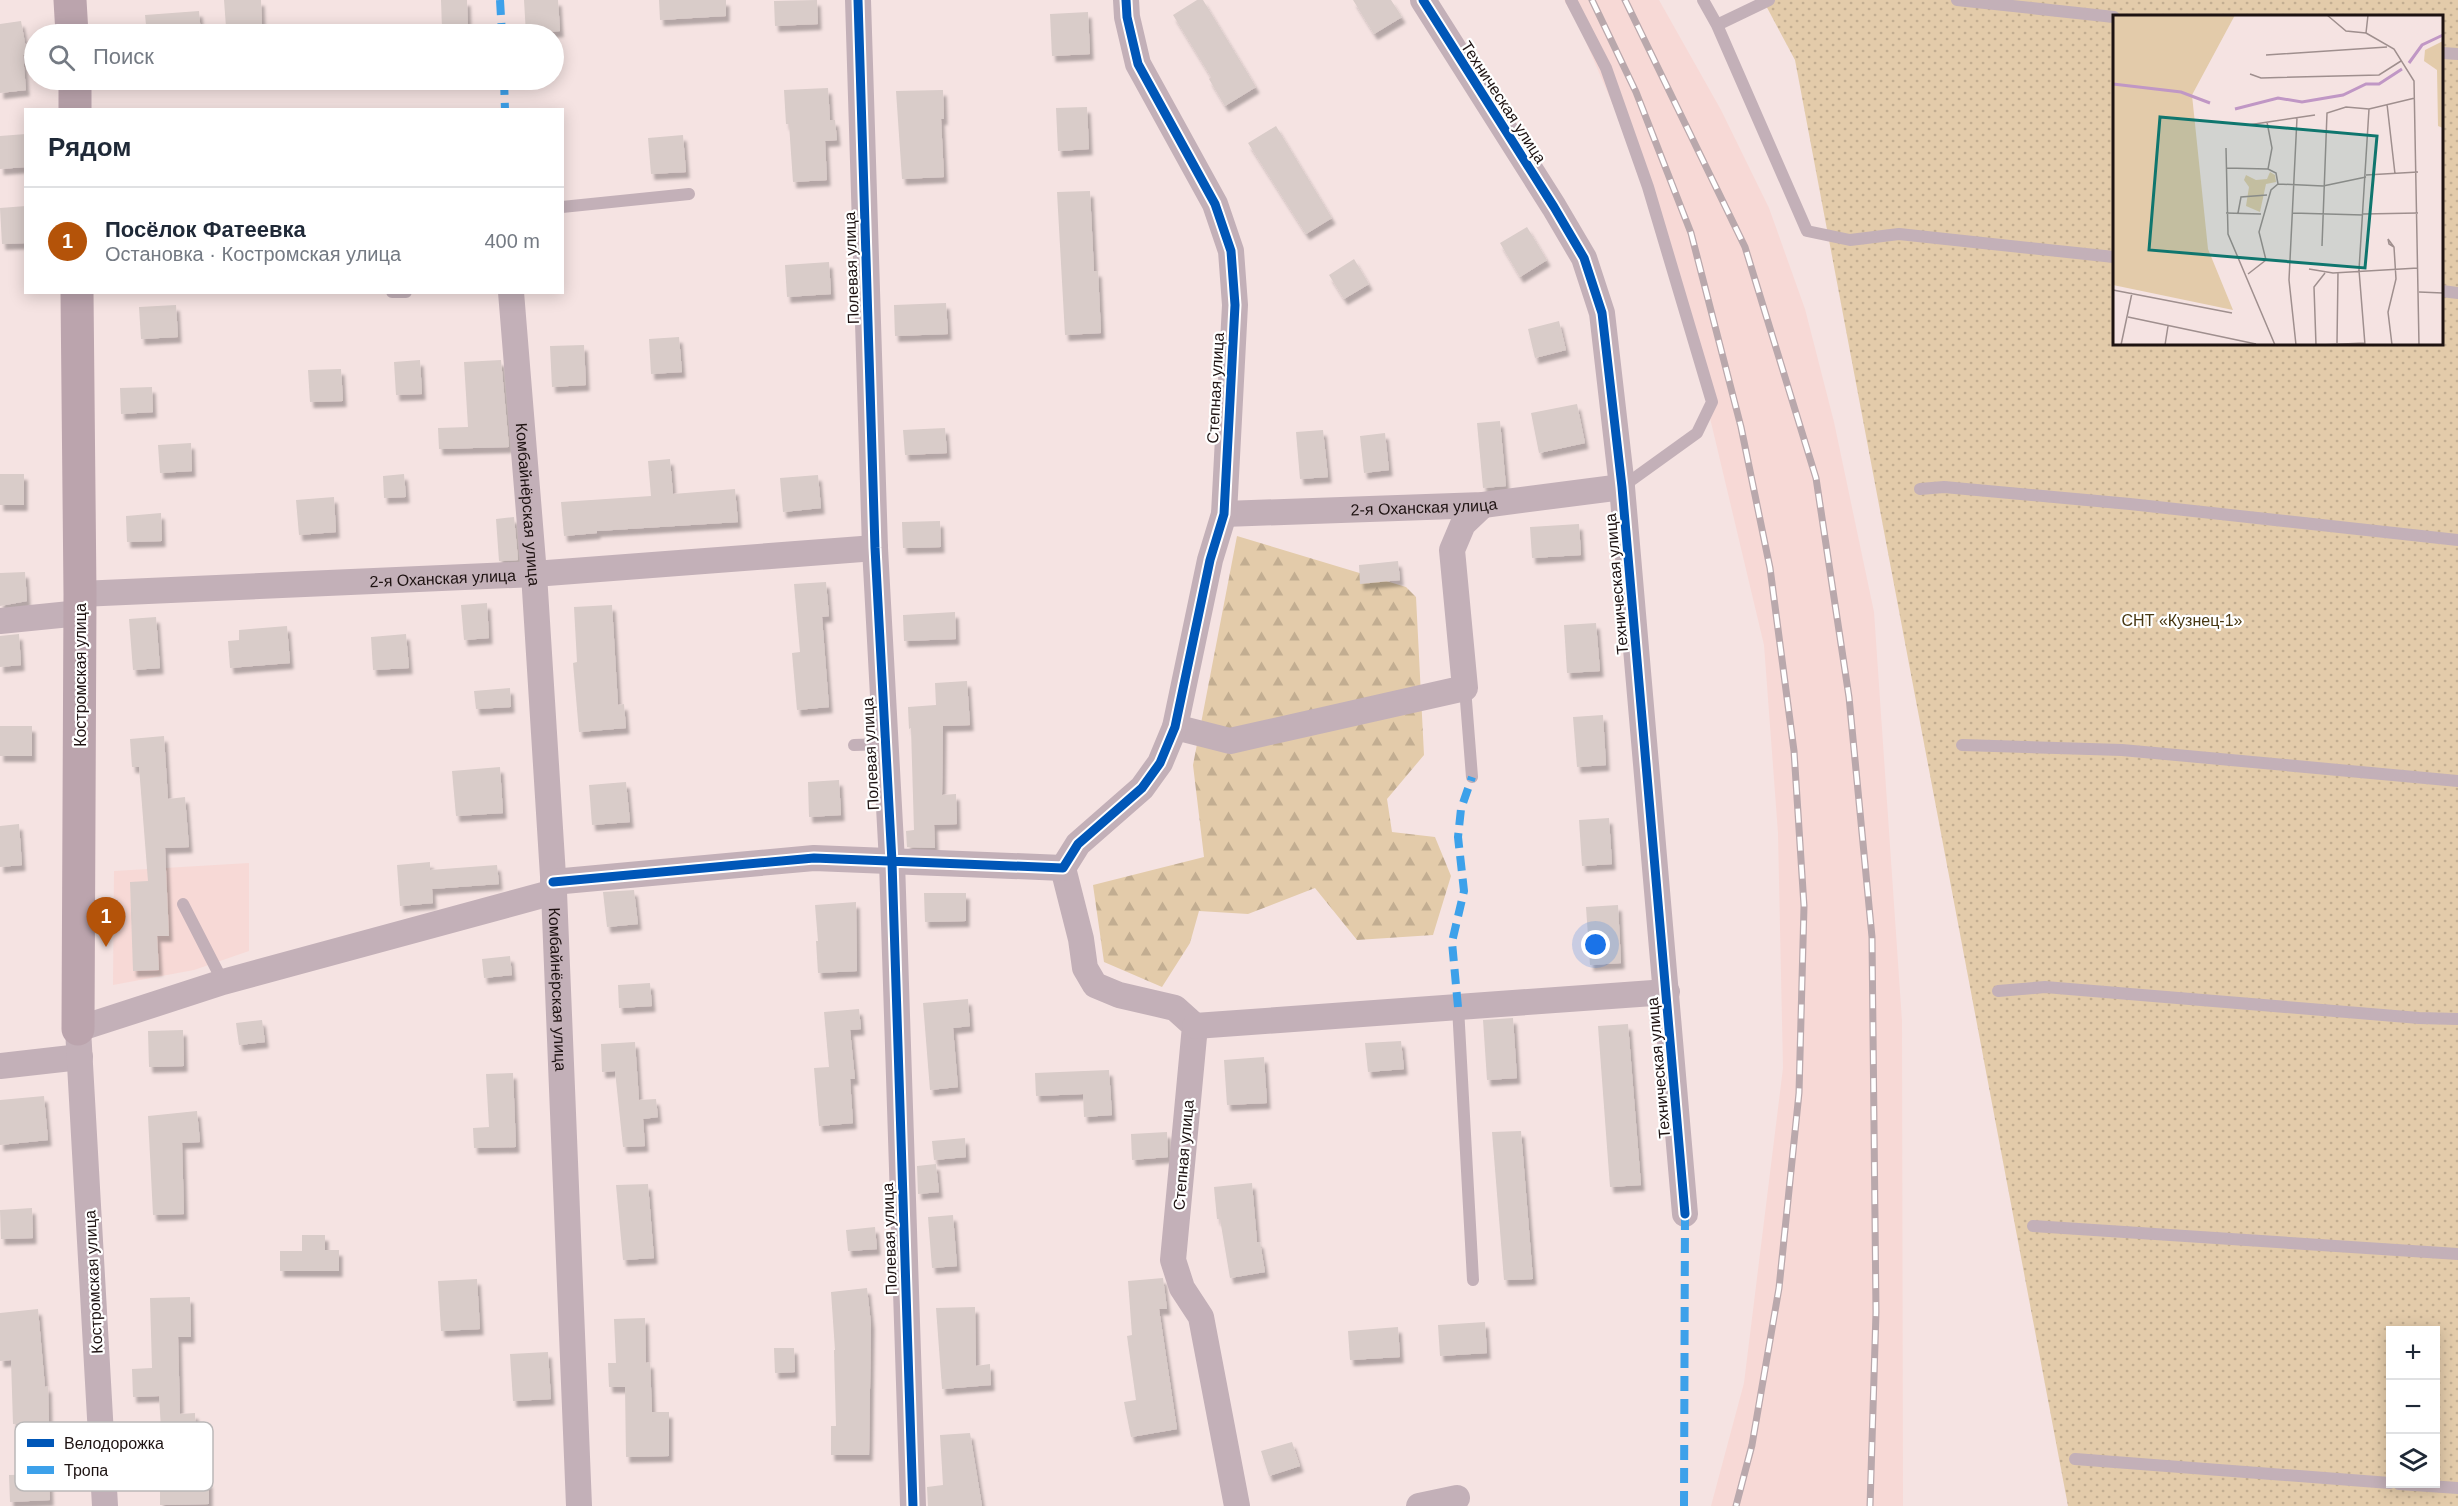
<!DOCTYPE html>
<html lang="ru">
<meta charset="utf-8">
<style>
:root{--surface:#fff;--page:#f6f6f7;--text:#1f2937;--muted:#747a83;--line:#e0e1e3;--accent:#b45309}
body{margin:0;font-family:Arial,sans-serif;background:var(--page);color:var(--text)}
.controls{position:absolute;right:18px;bottom:18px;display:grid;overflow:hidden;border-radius:0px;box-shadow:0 3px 15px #0003}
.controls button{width:54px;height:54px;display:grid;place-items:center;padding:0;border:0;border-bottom:2px solid var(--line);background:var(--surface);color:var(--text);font:30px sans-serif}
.you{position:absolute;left:1596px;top:945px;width:21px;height:21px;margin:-15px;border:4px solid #fff;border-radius:50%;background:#1a73e8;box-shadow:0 0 0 9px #1a73e833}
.badge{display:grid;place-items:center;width:39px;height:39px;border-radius:50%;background:var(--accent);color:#fff;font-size:20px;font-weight:700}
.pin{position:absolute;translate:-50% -50px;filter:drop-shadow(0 2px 3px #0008)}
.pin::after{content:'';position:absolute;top:32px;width:21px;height:18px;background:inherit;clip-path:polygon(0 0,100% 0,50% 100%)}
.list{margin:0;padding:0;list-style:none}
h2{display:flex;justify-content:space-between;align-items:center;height:78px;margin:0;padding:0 24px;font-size:26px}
h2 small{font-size:20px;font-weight:400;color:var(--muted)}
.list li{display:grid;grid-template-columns:39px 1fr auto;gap:18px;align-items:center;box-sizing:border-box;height:108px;padding:0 24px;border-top:2px solid var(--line)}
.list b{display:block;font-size:22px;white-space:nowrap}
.list p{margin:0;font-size:20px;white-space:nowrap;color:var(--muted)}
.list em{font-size:20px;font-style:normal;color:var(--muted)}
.icon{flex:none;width:33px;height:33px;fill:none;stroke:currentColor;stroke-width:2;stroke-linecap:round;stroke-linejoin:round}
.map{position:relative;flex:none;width:2458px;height:1506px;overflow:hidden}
.search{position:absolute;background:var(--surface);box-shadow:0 3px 15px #0003;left:24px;top:24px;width:540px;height:66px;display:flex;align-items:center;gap:15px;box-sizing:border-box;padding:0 21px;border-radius:33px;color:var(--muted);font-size:22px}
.panel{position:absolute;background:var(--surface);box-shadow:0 3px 15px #0003;left:24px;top:108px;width:540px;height:186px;border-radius:0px}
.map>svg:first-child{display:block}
.built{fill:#f7d9d6}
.forest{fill:url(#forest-firs)}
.park{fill:url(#park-dots);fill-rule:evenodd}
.building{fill:#d9ccc9;filter:url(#shadow)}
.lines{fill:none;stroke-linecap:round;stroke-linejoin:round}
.lane{stroke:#c3b0b8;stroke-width:12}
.street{stroke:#c3b0b8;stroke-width:26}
.secondary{stroke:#bba4ad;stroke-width:33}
.rail-casing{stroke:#b9a8ac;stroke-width:7}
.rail{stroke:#fff;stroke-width:4.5;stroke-dasharray:14;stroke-linecap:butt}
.quiet{stroke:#3da1ea;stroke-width:8;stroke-dasharray:15 8;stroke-linecap:butt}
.cycleway-casing{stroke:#fff;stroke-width:13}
.cycleway{stroke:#0057b8;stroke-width:9}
.labels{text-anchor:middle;stroke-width:4.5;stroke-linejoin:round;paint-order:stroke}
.street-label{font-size:16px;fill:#1d1211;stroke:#fff}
.park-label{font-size:16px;fill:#473712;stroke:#fff}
.inset-river{fill:none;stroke:#c097c5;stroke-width:3}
.inset-road{fill:none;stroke:#9f8f8e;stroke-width:1.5}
.view{fill:#0f766e;fill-opacity:0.15;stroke:#0f766e;stroke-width:3}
.inset-edge{fill:none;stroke:#1d1211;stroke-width:3}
.key{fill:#fff;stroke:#bbb8b8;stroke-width:1.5}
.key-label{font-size:16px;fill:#1d1211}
</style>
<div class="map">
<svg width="2458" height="1506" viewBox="0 0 2458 1506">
<defs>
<pattern id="forest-firs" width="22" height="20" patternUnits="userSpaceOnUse" patternTransform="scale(1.5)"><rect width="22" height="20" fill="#e3cbaa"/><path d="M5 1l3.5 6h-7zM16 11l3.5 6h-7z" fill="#c2ad91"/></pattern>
<pattern id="park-dots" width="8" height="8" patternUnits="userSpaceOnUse" patternTransform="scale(1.5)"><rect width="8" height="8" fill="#e3cbaa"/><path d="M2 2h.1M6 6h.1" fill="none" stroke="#c2ad91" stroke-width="1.8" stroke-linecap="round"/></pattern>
<filter id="shadow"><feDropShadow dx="3.5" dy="6" stdDeviation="1.5" flood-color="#0004"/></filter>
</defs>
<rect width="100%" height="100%" fill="#f5e3e2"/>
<path class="built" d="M 1564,0 L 1659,0 L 1721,110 L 1769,208 L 1805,309 L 1834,422 L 1874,612 L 1902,1021 L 1903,1506 L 1711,1506 L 1744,1383 L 1783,1068 L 1778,833 L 1764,645 L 1686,317 L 1642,173 L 1580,28 Z
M 249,863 L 249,951 L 194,970 L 113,985 L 114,871 Z"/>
<path class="forest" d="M 1237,536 L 1406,587 L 1416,597 L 1424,755 L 1387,799 L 1392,832 L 1435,837 L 1451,876 L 1433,935 L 1357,940 L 1315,888 L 1248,914 L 1199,911 L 1190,943 L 1162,987 L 1104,962 L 1093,885 L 1204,857 L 1193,765 Z"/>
<path class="park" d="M 1763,0 L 2458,0 L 2458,1506 L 2068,1506 L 1795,60 ZM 2114,16 L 2442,16 L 2442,344 L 2114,344 ZM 2390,1330 L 2436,1330 L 2436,1484 L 2390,1484 Z"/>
<path class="building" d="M 224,0 L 261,0 L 262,24 L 226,27 Z
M 441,0 L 467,0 L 468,28 L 442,29 Z
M 524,0 L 558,0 L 560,31 L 526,34 Z
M 659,0 L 726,0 L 726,16 L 660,20 Z
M 817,0 L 818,24 L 775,26 L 774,1 Z
M 1197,0 L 1203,0 L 1256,87 L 1225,106 L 1209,79 L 1211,77 L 1173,15 Z
M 1353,0 L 1391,0 L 1402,17 L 1374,34 Z
M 199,11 L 201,34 L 147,34 L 145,15 Z
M 1088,12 L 1090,54 L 1052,56 L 1050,14 Z
M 21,21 L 27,54 L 23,55 L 26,90 L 0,93 L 0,24 Z
M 828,88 L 830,120 L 835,120 L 837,140 L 825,141 L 827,180 L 793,182 L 789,124 L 786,124 L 784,90 Z
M 943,90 L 944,119 L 941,119 L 944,177 L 902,179 L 896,91 Z
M 1087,107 L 1089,149 L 1058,151 L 1056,108 Z
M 1276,126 L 1332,218 L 1306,234 L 1248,143 Z
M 26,134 L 26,167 L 0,169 L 0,136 Z
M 683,135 L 686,172 L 651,174 L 648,138 Z
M 1090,191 L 1094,271 L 1098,271 L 1101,333 L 1065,335 L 1057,192 Z
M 26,206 L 26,243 L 2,244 L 0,208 Z
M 1527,227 L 1547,260 L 1520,277 L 1500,243 Z
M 1354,259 L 1369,284 L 1344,299 L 1329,275 Z
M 829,262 L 831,294 L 787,297 L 785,265 Z
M 946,303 L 948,334 L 895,336 L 894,305 Z
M 176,305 L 178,337 L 141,339 L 139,307 Z
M 1559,321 L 1566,350 L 1535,358 L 1528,329 Z
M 679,337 L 682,372 L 651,374 L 649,339 Z
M 584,345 L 586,385 L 552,387 L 550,346 Z
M 420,360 L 422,394 L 396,395 L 394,362 Z
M 501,360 L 509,447 L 439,449 L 438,428 L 468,427 L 464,362 Z
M 341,369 L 343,401 L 310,402 L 308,370 Z
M 152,387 L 153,412 L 121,414 L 120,388 Z
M 1577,404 L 1585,443 L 1539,453 L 1531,413 Z
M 1500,421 L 1506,486 L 1483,488 L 1477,423 Z
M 945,428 L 947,453 L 905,455 L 903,430 Z
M 1323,430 L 1328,477 L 1300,479 L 1296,432 Z
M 1385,433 L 1389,470 L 1364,473 L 1360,436 Z
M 191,443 L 192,471 L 160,473 L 158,445 Z
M 670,459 L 673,494 L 735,489 L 738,522 L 597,531 L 597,533 L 564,536 L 561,502 L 651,496 L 648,461 Z
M 0,474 L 24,474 L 24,505 L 0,505 Z
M 404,474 L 406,497 L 384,498 L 383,476 Z
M 818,475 L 821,508 L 783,512 L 780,478 Z
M 334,497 L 336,532 L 299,535 L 296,500 Z
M 161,513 L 162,541 L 127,542 L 126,516 Z
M 514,517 L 518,560 L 499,561 L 496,519 Z
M 940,521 L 941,547 L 903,548 L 902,522 Z
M 1579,524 L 1581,555 L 1532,558 L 1530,527 Z
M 1398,561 L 1400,580 L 1360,584 L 1359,565 Z
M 25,572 L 27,601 L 0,606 L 0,573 Z
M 826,582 L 829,616 L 822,617 L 829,707 L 797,710 L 792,653 L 800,652 L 794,584 Z
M 487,603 L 489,638 L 464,640 L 461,605 Z
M 612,605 L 618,705 L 624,704 L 626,728 L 579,732 L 573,663 L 577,662 L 574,607 Z
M 955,612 L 956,639 L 904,641 L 903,615 Z
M 156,617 L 160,668 L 133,670 L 129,619 Z
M 1596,623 L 1600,671 L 1567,673 L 1564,625 Z
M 287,626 L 290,663 L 230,668 L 228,641 L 239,640 L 239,630 Z
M 19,634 L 21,665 L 0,667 L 0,636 Z
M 406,634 L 409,668 L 373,670 L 371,637 Z
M 967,681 L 970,725 L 943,726 L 942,795 L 956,794 L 957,824 L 934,825 L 935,848 L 907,847 L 906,831 L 914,830 L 911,728 L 909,729 L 908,707 L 936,705 L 935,683 Z
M 510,688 L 511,707 L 476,709 L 474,691 Z
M 1603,715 L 1606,765 L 1577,767 L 1573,717 Z
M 0,726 L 32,726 L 32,756 L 0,756 Z
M 164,736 L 168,799 L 185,797 L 189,847 L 165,848 L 169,936 L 157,936 L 159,970 L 133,971 L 130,882 L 148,881 L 139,767 L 132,767 L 130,739 Z
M 500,767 L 503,813 L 456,816 L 452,771 Z
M 839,780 L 841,815 L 809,817 L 808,782 Z
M 626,782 L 630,822 L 592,825 L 589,785 Z
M 1609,818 L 1612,864 L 1582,866 L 1579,820 Z
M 19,824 L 22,865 L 0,867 L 0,826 Z
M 430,862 L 430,870 L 497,865 L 499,884 L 432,889 L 433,903 L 400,906 L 397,865 Z
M 634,890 L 638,924 L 607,927 L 603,892 Z
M 924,893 L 966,893 L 966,921 L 925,922 Z
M 856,902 L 857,971 L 818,973 L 816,941 L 818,941 L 815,905 Z
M 1618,905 L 1621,963 L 1590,965 L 1586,907 Z
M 510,956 L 512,975 L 484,978 L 482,959 Z
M 650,983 L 652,1006 L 619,1008 L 618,985 Z
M 968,999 L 970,1026 L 953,1028 L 958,1087 L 930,1090 L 923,1003 Z
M 859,1009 L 861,1029 L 850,1030 L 855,1079 L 850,1079 L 853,1123 L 819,1126 L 814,1068 L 829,1067 L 824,1012 Z
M 1513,1018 L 1517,1078 L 1487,1080 L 1483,1020 Z
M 262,1020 L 265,1042 L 239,1045 L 236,1023 Z
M 1628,1024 L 1641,1185 L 1610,1187 L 1598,1026 Z
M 183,1030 L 184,1066 L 149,1067 L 148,1031 Z
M 1401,1041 L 1404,1069 L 1368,1072 L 1365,1043 Z
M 635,1042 L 639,1100 L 656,1099 L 658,1117 L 643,1119 L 645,1146 L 623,1147 L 615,1071 L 602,1072 L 601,1044 Z
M 1264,1057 L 1267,1103 L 1227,1105 L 1224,1060 Z
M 1109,1070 L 1112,1115 L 1084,1117 L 1083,1094 L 1036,1096 L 1035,1073 Z
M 513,1073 L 516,1147 L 474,1148 L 473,1128 L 489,1127 L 486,1074 Z
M 44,1096 L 48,1140 L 0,1145 L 0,1100 Z
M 197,1111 L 200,1142 L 182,1143 L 184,1214 L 153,1215 L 148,1116 Z
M 1521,1131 L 1533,1279 L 1504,1280 L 1492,1132 Z
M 1167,1132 L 1168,1157 L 1132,1160 L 1131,1134 Z
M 965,1138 L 966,1157 L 934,1160 L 932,1141 Z
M 936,1164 L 939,1192 L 918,1194 L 917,1166 Z
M 1252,1183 L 1257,1242 L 1260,1242 L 1265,1272 L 1230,1278 L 1220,1219 L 1217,1219 L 1214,1187 Z
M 648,1184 L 654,1258 L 623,1260 L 616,1185 Z
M 32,1208 L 33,1238 L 1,1239 L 0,1210 Z
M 953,1215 L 957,1266 L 932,1268 L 928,1217 Z
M 875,1227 L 877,1249 L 848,1251 L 846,1230 Z
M 302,1235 L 325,1235 L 325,1250 L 339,1250 L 339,1271 L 280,1271 L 280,1251 L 302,1251 Z
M 1163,1278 L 1167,1309 L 1159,1309 L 1177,1429 L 1131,1437 L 1124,1402 L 1136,1400 L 1127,1336 L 1132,1335 L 1128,1281 Z
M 477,1279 L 480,1329 L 441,1331 L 438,1281 Z
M 867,1288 L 871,1324 L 869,1455 L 831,1455 L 831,1426 L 836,1426 L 834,1350 L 835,1350 L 831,1292 Z
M 190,1297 L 191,1337 L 178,1337 L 180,1414 L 195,1413 L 196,1444 L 162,1445 L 159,1396 L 133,1397 L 132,1369 L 152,1368 L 150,1298 Z
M 975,1307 L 976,1366 L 990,1364 L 991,1385 L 942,1389 L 936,1308 Z
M 38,1309 L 45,1387 L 48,1386 L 49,1423 L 13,1424 L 11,1360 L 0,1361 L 0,1313 Z
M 645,1318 L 646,1363 L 650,1362 L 652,1412 L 669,1412 L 669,1456 L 626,1457 L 625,1387 L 609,1387 L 608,1363 L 616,1363 L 614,1319 Z
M 1485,1322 L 1487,1353 L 1440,1356 L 1438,1325 Z
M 1398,1327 L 1400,1357 L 1350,1360 L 1348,1331 Z
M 774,1348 L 794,1348 L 795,1372 L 775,1373 Z
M 548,1352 L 551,1399 L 513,1401 L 510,1354 Z
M 970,1433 L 982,1506 L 928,1506 L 927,1487 L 943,1485 L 940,1435 Z
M 1292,1442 L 1300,1466 L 1269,1476 L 1261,1451 Z
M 49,1474 L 50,1500 L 10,1502 L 9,1475 Z
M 209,1481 L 209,1504 L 160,1505 L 160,1482 Z"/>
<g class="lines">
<path class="lane" d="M 1571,0 L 1606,68 L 1648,187 L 1712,402 L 1697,433 L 1622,487
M 1703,0 L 1717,25 L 1807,231 L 1850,240 L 1899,234 L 2114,257
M 1957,0 L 2114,17
M 1717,25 L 1769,0
M 2442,53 L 2458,54
M 562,207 L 689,194
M 2442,291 L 2458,293
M 392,292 L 406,292
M 1920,489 L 1944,487 L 2130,504 L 2458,540
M 1465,688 L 1472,777
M 854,745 L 884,744
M 1962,745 L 2122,750 L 2458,781
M 183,904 L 223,982
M 1998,991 L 2045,987 L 2419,1018 L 2458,1019
M 1458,1007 L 1473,1280
M 2033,1226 L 2458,1254
M 2075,1459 L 2390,1483
M 2399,1484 L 2458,1488"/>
<g class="street">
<path d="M 858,0 L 875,548 L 892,862 L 913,1506"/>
<path d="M 1423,0 L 1554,207 L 1584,258 L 1602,313 L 1622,487 L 1685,1214"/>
<path id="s1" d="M 511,292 L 534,574 L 554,892 L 579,1506"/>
<path id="s2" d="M 1224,514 L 1483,505 L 1622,487"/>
<path id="s3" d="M 80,594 L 534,574 L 875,548"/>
<path d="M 0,621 L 80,613"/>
<path d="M 1175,727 L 1230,741 L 1465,688 L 1452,550 L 1463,524 L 1483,505"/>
<path d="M 1063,868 L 1081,939 L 1085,968 L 1095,985 L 1119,995 L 1175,1008 L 1195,1026 L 1173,1260 L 1182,1288 L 1201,1317 L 1237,1506"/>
<path d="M 553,882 L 814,858 L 1063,868 L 1078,844 L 1142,788 L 1160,763 L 1175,727 L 1210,560 L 1224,514 L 1235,305 L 1231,251 L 1215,204 L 1138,64 L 1127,17 L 1126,0"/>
<path d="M 1195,1026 L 1667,992"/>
<path d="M 0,1066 L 80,1057"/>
<path d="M 105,1506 L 78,1029 L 223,982 L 554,892"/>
<path d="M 1419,1506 L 1457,1498"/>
</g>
<path class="secondary" d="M 70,0 L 72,34
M 75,80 L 75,110
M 77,292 L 80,594 L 78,1029"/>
<defs>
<path id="rail" d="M 1592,0 L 1636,92 L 1691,233 L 1741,427 L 1770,568 L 1794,751 L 1804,906 L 1799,1093 L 1779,1288 L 1752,1445 L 1736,1506
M 1625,0 L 1745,247 L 1816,478 L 1849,697 L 1872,937 L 1876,1312 L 1870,1506"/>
</defs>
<use href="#rail" class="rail-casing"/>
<use href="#rail" class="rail"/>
<path class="quiet" d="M 500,0 L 502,34
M 504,80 L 505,110
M 1458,1007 L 1452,942 L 1464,891 L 1458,837 L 1461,809 L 1472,777
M 1684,1506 L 1685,1214"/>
<defs>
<path id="cycleway" d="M 858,0 L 875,548 L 892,862 L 913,1506
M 1423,0 L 1554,207 L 1584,258 L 1602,313 L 1622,487 L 1685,1214
M 553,882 L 814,858 L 1063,868 L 1078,844 L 1142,788 L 1160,763 L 1175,727 L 1210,560 L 1224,514 L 1235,305 L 1231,251 L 1215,204 L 1138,64 L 1127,17 L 1126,0"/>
</defs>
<use href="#cycleway" class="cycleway-casing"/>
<use href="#cycleway" class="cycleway"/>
</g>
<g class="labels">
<g class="street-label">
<text transform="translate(1504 102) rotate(57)" y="6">Техническая улица</text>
<text transform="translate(851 268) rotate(-92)" y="6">Полевая улица</text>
<text transform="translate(1215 388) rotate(-87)" y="6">Степная улица</text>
<text dy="6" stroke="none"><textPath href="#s1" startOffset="213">Комбайнёрская улица</textPath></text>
<text dy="6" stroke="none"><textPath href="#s2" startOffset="200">2-я Оханская улица</textPath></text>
<text dy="6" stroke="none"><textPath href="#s3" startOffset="363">2-я Оханская улица</textPath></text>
<text transform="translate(1616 584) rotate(-95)" y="6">Техническая улица</text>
<text transform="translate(80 675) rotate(-90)" y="6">Костромская улица</text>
<text transform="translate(870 754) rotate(-93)" y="6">Полевая улица</text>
<text dy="6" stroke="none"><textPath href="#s1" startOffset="699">Комбайнёрская улица</textPath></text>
<text transform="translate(1658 1068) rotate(-95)" y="6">Техническая улица</text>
<text transform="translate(1183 1155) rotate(-85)" y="6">Степная улица</text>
<text transform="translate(889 1239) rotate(-92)" y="6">Полевая улица</text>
<text transform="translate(93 1282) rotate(-93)" y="6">Костромская улица</text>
</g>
<g class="park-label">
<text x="2182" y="626">СНТ «Кузнец-1»</text>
</g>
</g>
<g transform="translate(2113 15)">
<rect width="330" height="330" fill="#f5e3e2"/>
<path d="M 157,157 L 162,160 L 163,167 L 153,169 L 147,197 L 133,191 L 136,172 L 131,165 L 133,160 L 143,165 L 154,164 Z" fill="#e3cbaa"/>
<path d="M 330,26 L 330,113 L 325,111 L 324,55 L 311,46 L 312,35 Z" fill="#e3cbaa"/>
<path d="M 0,0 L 122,0 L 79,80 L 95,234 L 120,295 L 0,270 Z" fill="#e3cbaa"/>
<path class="inset-river" d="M 296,48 L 309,30 L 330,20M 0,69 L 68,77 L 97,88M 122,94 L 165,83 L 189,87 L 230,80 L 253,69 L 266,69 L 289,54"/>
<path class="inset-road" d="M 214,0 L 233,16 L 253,18M 253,18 L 281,34 L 301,66 L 306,330M 253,18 L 255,0M 153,40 L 274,32M 137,59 L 148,63 L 266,60 L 288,46M 274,89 L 282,159M 154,107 L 159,133 L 155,154 L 163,158 L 165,169M 135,110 L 202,100M 113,133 L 115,219 L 162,330M 113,153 L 155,154M 253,160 L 305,157M 210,171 L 253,162M 113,198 L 148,199M 125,198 L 128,182 L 154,180M 179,198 L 250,200M 250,199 L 305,198M 209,231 L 214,98 L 233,92 L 256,94 L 302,83M 196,254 L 220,258 L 305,253M 135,259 L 153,245 L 146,217 L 158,175 L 165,169 L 210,171M 0,275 L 119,298M 306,277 L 330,278M 15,302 L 143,329M 224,328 L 225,257M 8,330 L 19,278M 52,330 L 55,311M 183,330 L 176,265 L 184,103M 203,330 L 201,272 L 212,258M 207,330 L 252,328M 252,330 L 246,255 L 256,94M 279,330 L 275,297 L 283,264 L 281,232 L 275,224 L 276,229 L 281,232"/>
<path class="view" d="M 47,102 L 264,121 L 252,253 L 36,235 Z"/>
<rect width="330" height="330" class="inset-edge"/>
</g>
<rect x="15" y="1422" width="198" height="69" rx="9" class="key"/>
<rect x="27" y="1439" width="27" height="8" fill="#0057b8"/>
<rect x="27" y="1466" width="27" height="8" fill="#3da1ea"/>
<g class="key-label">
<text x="64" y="1449">Велодорожка</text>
<text x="64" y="1476">Тропа</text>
</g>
</svg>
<div class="controls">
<button>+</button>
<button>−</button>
<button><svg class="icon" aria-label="layers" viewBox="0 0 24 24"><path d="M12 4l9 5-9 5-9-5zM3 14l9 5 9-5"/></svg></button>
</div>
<div class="you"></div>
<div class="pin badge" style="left:106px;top:947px">1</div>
<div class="search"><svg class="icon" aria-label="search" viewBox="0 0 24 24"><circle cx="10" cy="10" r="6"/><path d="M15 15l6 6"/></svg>Поиск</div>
<section class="panel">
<h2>Рядом<small></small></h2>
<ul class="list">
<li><span class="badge">1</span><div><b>Посёлок Фатеевка</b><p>Остановка · Костромская улица</p></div><em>400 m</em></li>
</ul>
</section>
</div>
